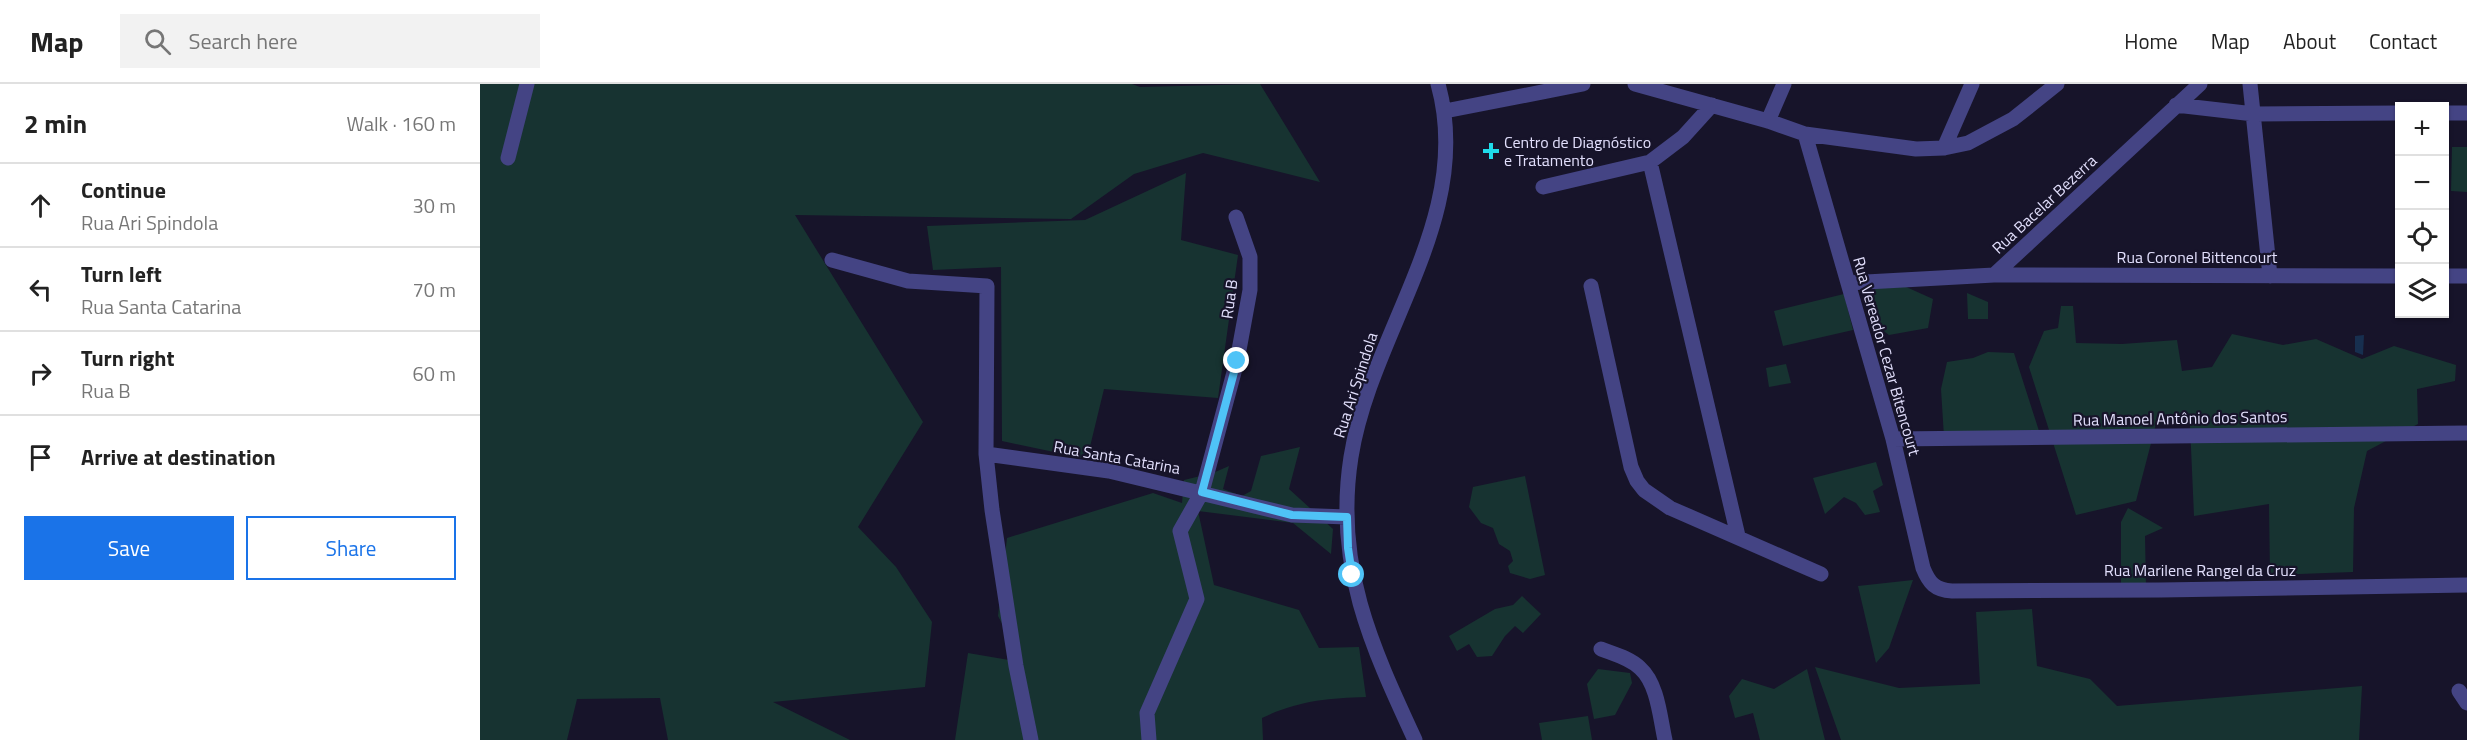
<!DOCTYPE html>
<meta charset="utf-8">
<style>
:root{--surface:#fff;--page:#f2f2f2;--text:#222;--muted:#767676;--line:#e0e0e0;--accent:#1a73e8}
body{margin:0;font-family:"Titillium Web",sans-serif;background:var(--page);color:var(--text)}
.controls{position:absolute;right:18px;top:18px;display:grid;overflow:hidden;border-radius:0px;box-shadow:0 2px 4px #0004}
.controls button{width:54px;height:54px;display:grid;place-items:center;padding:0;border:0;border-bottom:2px solid var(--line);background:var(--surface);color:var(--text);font:30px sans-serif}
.stop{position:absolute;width:18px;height:18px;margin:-14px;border:4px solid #4fc3f7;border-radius:50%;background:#fff}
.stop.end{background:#4fc3f7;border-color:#fff;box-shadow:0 2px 6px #0008}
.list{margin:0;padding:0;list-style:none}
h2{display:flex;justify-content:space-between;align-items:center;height:78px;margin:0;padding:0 24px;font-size:26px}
h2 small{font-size:20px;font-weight:400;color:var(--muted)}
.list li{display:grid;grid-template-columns:39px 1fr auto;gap:18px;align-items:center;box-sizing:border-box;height:84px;padding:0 24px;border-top:2px solid var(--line)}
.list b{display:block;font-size:22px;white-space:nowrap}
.list p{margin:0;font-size:20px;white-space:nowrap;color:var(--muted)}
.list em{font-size:20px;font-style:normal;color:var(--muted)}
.actions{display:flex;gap:12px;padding:18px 24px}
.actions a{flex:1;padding:14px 0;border:2px solid var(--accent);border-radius:0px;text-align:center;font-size:21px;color:var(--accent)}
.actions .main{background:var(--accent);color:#fff}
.icon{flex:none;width:33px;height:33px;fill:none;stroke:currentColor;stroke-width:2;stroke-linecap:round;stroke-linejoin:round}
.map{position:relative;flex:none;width:1987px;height:656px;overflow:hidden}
header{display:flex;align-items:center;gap:36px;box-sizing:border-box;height:84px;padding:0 30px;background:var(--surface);border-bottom:2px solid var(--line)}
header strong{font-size:28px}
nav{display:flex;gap:33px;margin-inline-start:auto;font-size:21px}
.search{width:420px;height:54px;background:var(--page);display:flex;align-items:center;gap:15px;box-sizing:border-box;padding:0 21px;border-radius:0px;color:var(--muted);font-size:22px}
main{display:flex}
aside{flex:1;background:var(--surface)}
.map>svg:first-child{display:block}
.green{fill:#173331}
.water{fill:#172f4f}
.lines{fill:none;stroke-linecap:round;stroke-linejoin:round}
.minor{stroke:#444484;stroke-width:15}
.route{stroke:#4fc3f7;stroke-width:8}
.poi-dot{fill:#1fdbe9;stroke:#17142a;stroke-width:2}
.labels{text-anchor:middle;stroke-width:4.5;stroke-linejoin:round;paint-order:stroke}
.poi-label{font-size:16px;fill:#e2dffc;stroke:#17142a;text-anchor:start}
.street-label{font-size:16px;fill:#e2dffc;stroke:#17142a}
</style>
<header>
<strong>Map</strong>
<div class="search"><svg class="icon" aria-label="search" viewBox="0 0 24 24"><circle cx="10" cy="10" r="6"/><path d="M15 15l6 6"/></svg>Search here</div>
<nav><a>Home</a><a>Map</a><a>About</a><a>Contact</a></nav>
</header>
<main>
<aside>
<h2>2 min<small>Walk · 160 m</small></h2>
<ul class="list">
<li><svg class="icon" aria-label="ahead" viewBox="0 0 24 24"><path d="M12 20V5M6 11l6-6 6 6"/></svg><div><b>Continue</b><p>Rua Ari Spindola</p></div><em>30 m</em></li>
<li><svg class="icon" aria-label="left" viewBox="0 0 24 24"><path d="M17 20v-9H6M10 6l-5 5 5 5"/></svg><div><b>Turn left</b><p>Rua Santa Catarina</p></div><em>70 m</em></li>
<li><svg class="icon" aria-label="right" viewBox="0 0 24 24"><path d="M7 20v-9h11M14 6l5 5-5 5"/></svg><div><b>Turn right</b><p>Rua B</p></div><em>60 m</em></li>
<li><svg class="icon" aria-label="arrive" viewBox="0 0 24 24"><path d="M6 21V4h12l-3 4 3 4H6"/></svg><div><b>Arrive at destination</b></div></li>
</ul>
<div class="actions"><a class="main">Save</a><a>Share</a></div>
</aside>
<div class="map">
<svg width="1987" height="656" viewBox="0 0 1987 656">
<rect width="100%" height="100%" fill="#17142a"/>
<path class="green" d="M 0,0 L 652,0 L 660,3 L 780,0 L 840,98 L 723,69 L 654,90 L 591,135 L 315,131 L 443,338 L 378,443 L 416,483 L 452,538 L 445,603 L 293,618 L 370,656 L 188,656 L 180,614 L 97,615 L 87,656 L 0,656 Z
M 1972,63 L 1987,63 L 1987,108 L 1971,107 Z
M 706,89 L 701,156 L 758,171 L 738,314 L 624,305 L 607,375 L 522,357 L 521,183 L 453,186 L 447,142 L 605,136 Z
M 1398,202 L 1424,202 L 1453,215 L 1448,244 L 1409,251 C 1395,241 1388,231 1386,215 Z
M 1487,209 L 1508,218 L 1508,235 L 1488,235 Z
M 1364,210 L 1373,246 L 1303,262 L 1294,227 Z
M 1581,222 L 1593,222 L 1596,259 L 1642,260 L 1697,256 L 1702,287 L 1732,283 L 1752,250 L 1803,261 L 1836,255 L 1882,275 L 1914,262 L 1976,281 L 1975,297 L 1937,305 L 1938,340 L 1887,367 L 1874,424 L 1873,488 L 1790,491 L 1789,420 L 1714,432 L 1710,341 L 1676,340 L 1656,417 L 1596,431 L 1549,283 L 1564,247 L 1578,244 Z
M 1508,268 L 1534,269 L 1559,347 L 1464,353 L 1461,305 L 1467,278 L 1493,274 Z
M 1306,280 L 1311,299 L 1289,303 L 1286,284 Z
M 820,363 L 809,405 L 853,445 L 851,470 L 813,439 L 718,427 L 734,501 L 819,526 L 839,564 L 879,563 L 886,613 C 848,614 817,617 782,634 L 783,656 L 475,656 L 488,569 L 529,576 L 528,551 L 518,532 L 527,454 L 673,409 L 702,419 L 704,396 L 733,389 L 749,382 L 743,405 L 762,412 L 771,407 L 781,372 Z
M 1396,378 L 1403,401 L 1393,407 L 1400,428 L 1385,431 L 1376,419 L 1364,413 L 1345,430 L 1333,394 Z
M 1045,392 L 1065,491 L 1050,495 L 1030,489 L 1028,482 L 1033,477 L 1030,467 L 1019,460 L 1013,444 L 1001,439 L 989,423 L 993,403 Z
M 1648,424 L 1683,444 L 1665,452 L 1666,503 L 1641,504 L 1641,438 Z
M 1433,496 L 1409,564 L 1396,579 L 1378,502 Z
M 1042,512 L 1061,530 L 1043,549 L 1035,542 L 1025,552 L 1012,572 L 997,573 L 989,560 L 977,567 L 969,552 L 1015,525 L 1033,521 Z
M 1552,525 L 1557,582 L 1610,595 L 1637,622 L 1882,602 L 1879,656 L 1361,656 L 1335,583 L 1419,604 L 1500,600 L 1496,528 Z
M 1118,585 L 1150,589 L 1152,599 L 1135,631 L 1114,635 L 1107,600 Z
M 1327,585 L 1345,656 L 1280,656 L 1273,629 L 1255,634 L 1249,612 L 1262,595 L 1294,605 Z
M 1108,632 L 1112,656 L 1062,656 L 1059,639 Z"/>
<path class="water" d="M 1884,251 L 1883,271 L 1875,268 L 1875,252 Z"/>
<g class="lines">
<path class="minor" d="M 1155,0 L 1288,37 L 1325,50 L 1436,65 L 1464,64 L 1488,59 L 1533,35 L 1577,0
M 1770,0 L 1790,192
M 1696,21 L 1774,30 L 1920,29
M 965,27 L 1103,0
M 1964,29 L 1987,29
M 1288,37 L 1304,0
M 1325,50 L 1413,355 L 1443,484 C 1449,499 1455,506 1472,507 L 1681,506 L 1987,501
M 1464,64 L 1492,0
M 28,74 L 47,0
M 1170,78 L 1258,452
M 1063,103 L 1170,78 L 1203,53 L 1232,21
M 352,176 L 428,197 L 507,202 L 506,370 L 512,426 L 536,582 L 551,656
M 1514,191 L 1920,192
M 1964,192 L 1987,192
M 1368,199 L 1514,191 L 1720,0
M 1111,202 L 1151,383 L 1157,397 L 1164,406 L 1190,424 L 1341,490
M 1413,355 L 1987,349
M 506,370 L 629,387 L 812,431 L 867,433
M 1121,565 C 1134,570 1150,574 1160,584 C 1178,600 1180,634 1185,656
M 1979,607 L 1987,619
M 669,656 L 667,629 L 717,515 L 700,447 L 722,408 L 757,277 L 770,206 L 770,173 L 756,133
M 935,656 C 891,561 854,481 871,373 C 891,247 995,133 958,0"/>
</g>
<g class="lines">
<path class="route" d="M 757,277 L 722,408 L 812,431 L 867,433 L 868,464 L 872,491"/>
</g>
<path class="poi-dot" d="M1008 58h6v6h6v6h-6v6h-6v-6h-6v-6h6z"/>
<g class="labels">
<g class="poi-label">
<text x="1024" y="64">Centro de Diagnóstico<tspan x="1024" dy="18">e Tratamento</tspan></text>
</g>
<g class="street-label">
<text transform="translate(1564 120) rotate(-43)" y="6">Rua Bacelar Bezerra</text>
<text x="1717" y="179">Rua Coronel Bittencourt</text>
<text transform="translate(749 215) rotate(-82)" y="6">Rua B</text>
<text transform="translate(1407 272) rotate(74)" y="6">Rua Vereador Cezar Bitencourt</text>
<text transform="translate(875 301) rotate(-72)" y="6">Rua Ari Spindola</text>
<text transform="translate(1700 334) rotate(-1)" y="6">Rua Manoel Antônio dos Santos</text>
<text transform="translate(637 373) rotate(10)" y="6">Rua Santa Catarina</text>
<text x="1720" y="492">Rua Marilene Rangel da Cruz</text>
</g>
</g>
</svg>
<div class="controls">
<button>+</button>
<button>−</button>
<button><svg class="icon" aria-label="locate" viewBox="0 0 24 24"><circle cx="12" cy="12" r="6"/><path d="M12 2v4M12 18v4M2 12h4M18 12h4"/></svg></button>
<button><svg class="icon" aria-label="layers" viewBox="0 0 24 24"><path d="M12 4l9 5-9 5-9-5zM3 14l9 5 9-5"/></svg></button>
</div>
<div class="stop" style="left:872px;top:491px"></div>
<div class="stop end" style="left:757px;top:277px"></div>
</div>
</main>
